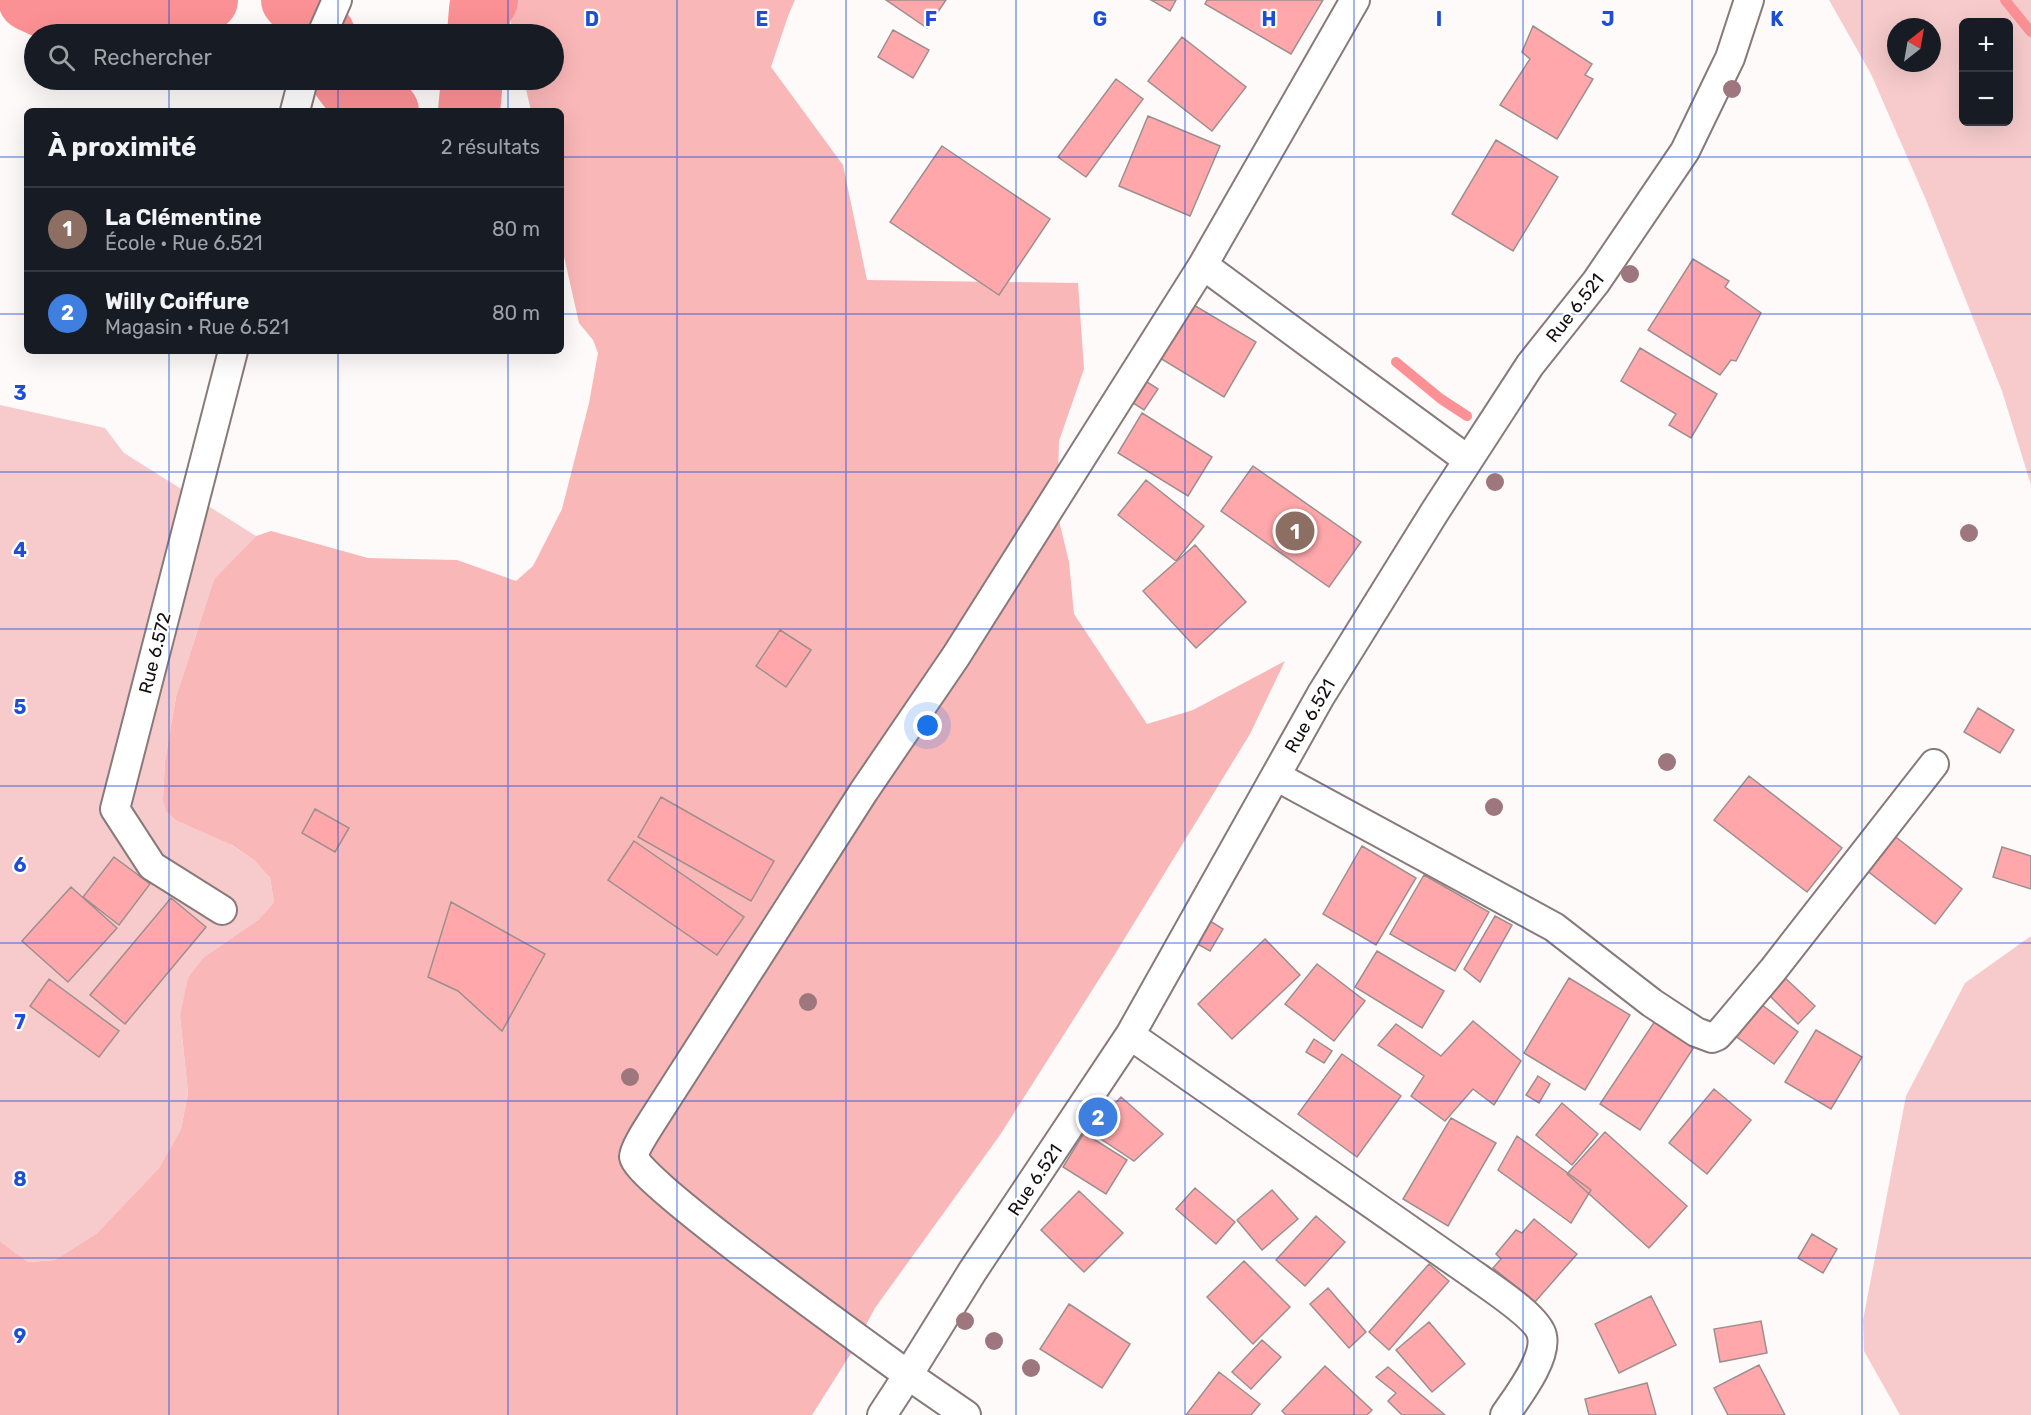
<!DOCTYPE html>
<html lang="fr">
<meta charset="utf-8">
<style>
:root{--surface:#171b24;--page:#20242c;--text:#f1f3f6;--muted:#9ea1a6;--line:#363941;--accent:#1285ab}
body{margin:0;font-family:Rubik,sans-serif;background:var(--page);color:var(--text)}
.controls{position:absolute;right:18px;top:18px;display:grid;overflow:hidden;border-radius:9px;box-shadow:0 6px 24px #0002}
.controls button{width:54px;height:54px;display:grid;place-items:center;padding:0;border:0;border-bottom:2px solid var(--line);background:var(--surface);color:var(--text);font:30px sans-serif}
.compass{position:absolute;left:1887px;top:18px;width:54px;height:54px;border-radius:50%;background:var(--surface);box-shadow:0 6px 24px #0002;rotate:31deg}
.you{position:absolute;left:928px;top:726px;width:21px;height:21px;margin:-15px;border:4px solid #fff;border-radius:50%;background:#1a73e8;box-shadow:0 0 0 9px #1a73e833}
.badge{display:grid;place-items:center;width:39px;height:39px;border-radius:50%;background:var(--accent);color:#fff;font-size:20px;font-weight:700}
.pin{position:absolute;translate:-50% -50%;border:3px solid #fff;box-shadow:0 2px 6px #0006}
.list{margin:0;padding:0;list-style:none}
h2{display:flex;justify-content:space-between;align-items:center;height:78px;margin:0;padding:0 24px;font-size:26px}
h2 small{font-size:20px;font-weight:400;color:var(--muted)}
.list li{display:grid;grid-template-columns:39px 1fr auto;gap:18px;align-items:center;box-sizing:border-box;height:84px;padding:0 24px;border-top:2px solid var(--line)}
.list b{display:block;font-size:22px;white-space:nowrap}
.list p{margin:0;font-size:20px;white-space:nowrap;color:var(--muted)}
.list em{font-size:20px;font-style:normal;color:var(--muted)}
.icon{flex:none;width:33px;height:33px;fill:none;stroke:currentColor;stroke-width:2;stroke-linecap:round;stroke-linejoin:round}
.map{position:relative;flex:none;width:2031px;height:1415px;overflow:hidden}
.search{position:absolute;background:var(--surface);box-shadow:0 6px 24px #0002;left:24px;top:24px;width:540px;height:66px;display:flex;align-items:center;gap:15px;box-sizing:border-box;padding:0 21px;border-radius:33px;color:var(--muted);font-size:22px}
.panel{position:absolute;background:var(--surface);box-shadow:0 6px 24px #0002;left:24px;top:108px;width:540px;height:246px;border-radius:9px}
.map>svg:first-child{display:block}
.green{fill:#f7cbcb;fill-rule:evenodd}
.forest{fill:#fab7b8}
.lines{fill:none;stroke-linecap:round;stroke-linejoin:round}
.stream{stroke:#fc9195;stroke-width:10}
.river{stroke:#fc9195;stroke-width:62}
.building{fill:#ffa7aa;stroke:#9e8f8f;stroke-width:1.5}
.street-casing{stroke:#887a7a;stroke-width:32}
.street{stroke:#fff;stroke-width:28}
.tree{fill:#9d777d}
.grid{fill:none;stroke:#1d4ed8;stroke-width:1.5;stroke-opacity:0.55}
.labels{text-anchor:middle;stroke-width:4.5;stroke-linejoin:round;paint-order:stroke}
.street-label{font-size:18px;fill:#151010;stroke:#fff}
.grid-label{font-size:20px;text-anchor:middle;font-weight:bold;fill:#1d4ed8;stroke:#fff;stroke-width:4.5;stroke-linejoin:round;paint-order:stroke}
</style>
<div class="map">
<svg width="2031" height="1415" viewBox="0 0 2031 1415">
<rect width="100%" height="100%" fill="#fefafa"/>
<path class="green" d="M 1829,0 L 2031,0 L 2031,485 L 2002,391 L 1926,200 L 1871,74 ZM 1964,22 L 2008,22 L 2008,122 L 1964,122 ZM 1896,27 L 1932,27 L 1932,63 L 1896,63 Z
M 0,405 L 105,428 L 124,453 L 256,536 L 214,579 L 176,697 L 165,761 L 163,799 L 254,860 L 270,878 L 274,902 L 258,920 L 204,957 L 180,1016 L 188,1093 L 181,1129 L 159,1168 L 97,1233 L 55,1260 L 28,1262 L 0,1241 Z
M 2031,936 L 2031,1415 L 1900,1415 L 1864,1351 L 1863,1320 L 1906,1096 L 1965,983 Z"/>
<path class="forest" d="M 506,0 L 795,0 L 788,16 L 771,67 L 843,165 L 867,280 L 1078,283 L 1084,369 L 1059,441 L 1057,512 L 1069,562 L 1074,614 L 1147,724 L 1193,710 L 1285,661 L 1250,734 L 1112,959 L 1000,1135 L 875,1308 L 850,1355 L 812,1415 L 0,1415 L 0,1241 L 28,1262 L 55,1260 L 97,1233 L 159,1168 L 181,1129 L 188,1093 L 180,1016 L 188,978 L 204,957 L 258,920 L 274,902 L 270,878 L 254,860 L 232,845 L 176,820 L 166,811 L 163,799 L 165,761 L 176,697 L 214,579 L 256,536 L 271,531 L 368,558 L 457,560 L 516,581 L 533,566 L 562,509 L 589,403 L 598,353 L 593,340 L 579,323 L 561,243 L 561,111 L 531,111 L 524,80 L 554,80 L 554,34 L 513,34 Z"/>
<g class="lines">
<path class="stream" d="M 2005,0 L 2031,32
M 1396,362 L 1441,399 L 1467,416"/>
<path class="river" d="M 29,0 L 90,28 L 121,31 L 207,0
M 292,0 L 324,34
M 478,34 L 480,9 L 487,0
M 343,80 L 356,97 L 388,111
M 469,111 L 472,80"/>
</g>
<path class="building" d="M 886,0 L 946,0 L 927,28 Z
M 1151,0 L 1176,0 L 1170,11 Z
M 1207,0 L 1323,0 L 1291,54 L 1205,4 Z
M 1533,26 L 1592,64 L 1585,75 L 1593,79 L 1557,139 L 1500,105 L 1530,59 L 1522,52 Z
M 893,30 L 929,50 L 913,78 L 878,57 Z
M 1182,37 L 1246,87 L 1212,131 L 1148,81 Z
M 1116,79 L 1143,99 L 1086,177 L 1058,157 Z
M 1148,116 L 1220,146 L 1190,216 L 1119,186 Z
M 1496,140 L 1558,177 L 1513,251 L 1452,214 Z
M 942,146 L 1050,219 L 999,295 L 890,222 Z
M 1693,259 L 1729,281 L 1725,287 L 1761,313 L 1736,361 L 1731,360 L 1720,375 L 1648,330 Z
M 1192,304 L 1256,342 L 1224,397 L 1160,358 Z
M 1640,348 L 1717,394 L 1691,438 L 1669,425 L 1676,414 L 1621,381 Z
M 1141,378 L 1158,389 L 1144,410 L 1127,399 Z
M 1142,413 L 1212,457 L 1188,496 L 1118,453 Z
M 1253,466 L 1361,542 L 1329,587 L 1221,511 Z
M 1146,480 L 1204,526 L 1176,561 L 1118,515 Z
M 1195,545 L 1246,602 L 1196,648 L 1143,591 Z
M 780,630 L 811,650 L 786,687 L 756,666 Z
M 1978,708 L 2014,730 L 2000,753 L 1964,732 Z
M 1749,776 L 1842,848 L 1807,892 L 1714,820 Z
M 661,797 L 774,861 L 751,901 L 638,837 Z
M 315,809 L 349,828 L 335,852 L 302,833 Z
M 1892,834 L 1962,889 L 1935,924 L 1865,869 Z
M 634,841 L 744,917 L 717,955 L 608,880 Z
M 1362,846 L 1416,878 L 1376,945 L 1323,914 Z
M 2002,847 L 2031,856 L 2031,889 L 1993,877 Z
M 114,857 L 150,884 L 119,925 L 83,897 Z
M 1424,875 L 1489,912 L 1455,971 L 1390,934 Z
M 71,887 L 117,928 L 68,982 L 22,941 Z
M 171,898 L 206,927 L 125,1024 L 90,995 Z
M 451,902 L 545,954 L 502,1031 L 458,991 L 428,977 Z
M 1495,916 L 1512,925 L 1480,982 L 1464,969 Z
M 1205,918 L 1223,929 L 1210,951 L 1192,941 Z
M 1265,939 L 1300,975 L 1232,1039 L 1198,1004 Z
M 1377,951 L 1444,991 L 1422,1028 L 1355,987 Z
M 1317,964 L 1365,1001 L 1334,1041 L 1285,1004 Z
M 1784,977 L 1815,1006 L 1798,1024 L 1768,994 Z
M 1569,978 L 1630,1015 L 1585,1090 L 1524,1053 Z
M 49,979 L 119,1031 L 99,1057 L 30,1006 Z
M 1758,1002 L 1798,1032 L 1774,1064 L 1734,1035 Z
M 1473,1021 L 1521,1061 L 1494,1105 L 1473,1089 L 1445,1121 L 1411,1096 L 1424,1076 L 1378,1045 L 1396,1024 L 1441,1056 Z
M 1655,1021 L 1694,1047 L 1640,1130 L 1600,1104 Z
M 1816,1030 L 1862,1057 L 1831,1109 L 1785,1082 Z
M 1314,1039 L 1332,1051 L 1324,1063 L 1306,1052 Z
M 1342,1054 L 1401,1096 L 1357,1157 L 1298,1114 Z
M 1538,1076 L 1550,1084 L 1539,1103 L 1526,1095 Z
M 1714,1089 L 1751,1120 L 1707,1174 L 1669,1143 Z
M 1121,1097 L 1163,1134 L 1134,1161 L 1089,1131 Z
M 1562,1103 L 1598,1134 L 1572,1165 L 1536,1135 Z
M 1104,1105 L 1107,1108 L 1092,1127 L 1089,1125 Z
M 1451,1118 L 1496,1143 L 1448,1226 L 1403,1199 Z
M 1605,1132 L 1687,1206 L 1649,1248 L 1567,1174 Z
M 1084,1133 L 1127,1160 L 1106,1194 L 1063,1167 Z
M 1517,1136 L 1591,1190 L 1571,1223 L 1498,1170 Z
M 1195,1188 L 1235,1222 L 1216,1244 L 1176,1209 Z
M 1272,1190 L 1298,1219 L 1262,1250 L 1237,1220 Z
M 1079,1191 L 1123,1233 L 1084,1272 L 1041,1230 Z
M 1316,1216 L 1345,1242 L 1305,1286 L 1276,1260 Z
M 1534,1219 L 1577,1254 L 1535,1302 L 1493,1268 L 1501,1259 L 1496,1254 L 1516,1230 L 1522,1233 Z
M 1812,1234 L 1837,1249 L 1823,1273 L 1798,1258 Z
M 1244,1261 L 1290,1307 L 1253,1344 L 1207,1297 Z
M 1429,1264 L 1449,1281 L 1389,1350 L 1369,1332 Z
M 1328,1288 L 1366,1332 L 1349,1348 L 1310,1304 Z
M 1651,1296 L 1676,1345 L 1619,1373 L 1595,1324 Z
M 1069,1304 L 1130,1344 L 1102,1388 L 1040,1349 Z
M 1761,1321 L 1767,1353 L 1720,1362 L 1714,1329 Z
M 1429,1322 L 1465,1364 L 1432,1392 L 1396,1350 Z
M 1262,1340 L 1281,1357 L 1251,1389 L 1232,1372 Z
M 1759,1365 L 1785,1415 L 1728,1415 L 1714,1388 Z
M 1325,1366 L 1372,1410 L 1367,1415 L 1286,1415 L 1282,1411 Z
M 1388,1367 L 1445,1415 L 1402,1415 L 1388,1401 L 1396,1393 L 1376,1377 Z
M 1219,1372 L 1260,1404 L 1251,1415 L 1186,1415 Z
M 1647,1383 L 1656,1415 L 1589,1415 L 1585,1399 Z"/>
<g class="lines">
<defs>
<path id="street" d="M 322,34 L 337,0
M 295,111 L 303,80
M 1203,265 L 1468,460
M 1276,776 L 1554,927 L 1652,1003 L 1696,1032 L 1712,1038 L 1717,1036 L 1726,1026 L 1773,970 L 1934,764
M 222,910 L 152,866 L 115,809 L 233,351
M 1130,1035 L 1474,1275 C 1489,1286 1539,1318 1542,1336 C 1547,1359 1517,1397 1505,1415
M 882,1415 L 908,1375 C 873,1349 637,1181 634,1157 C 634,1149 648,1128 653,1120 L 864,791 L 956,656 L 1203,265 L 1355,0
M 966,1415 L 908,1375 L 972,1272 L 1130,1035 L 1321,695 L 1434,513 L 1530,365 L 1596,282 L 1685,151 L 1730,58 L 1749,0"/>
</defs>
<use href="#street" class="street-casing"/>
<use href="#street" class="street"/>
</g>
<g class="tree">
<circle cx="1732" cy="89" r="9"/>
<circle cx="1630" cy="274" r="9"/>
<circle cx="1495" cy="482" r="9"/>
<circle cx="1969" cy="533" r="9"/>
<circle cx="1667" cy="762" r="9"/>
<circle cx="1494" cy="807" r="9"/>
<circle cx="808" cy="1002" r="9"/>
<circle cx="630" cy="1077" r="9"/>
<circle cx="965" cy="1321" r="9"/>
<circle cx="994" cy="1341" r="9"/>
<circle cx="1031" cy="1368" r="9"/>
</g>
<path class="grid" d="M 169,0 L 169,34M 338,0 L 338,34M 508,0 L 508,34M 677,0 L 677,1415M 846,0 L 846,1415M 1016,0 L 1016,1415M 1185,0 L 1185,1415M 1354,0 L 1354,1415M 1523,0 L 1523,1415M 1692,0 L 1692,1415M 1862,0 L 1862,1415M 169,80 L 169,111M 338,80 L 338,111M 508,80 L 508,111M 0,157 L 27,157M 561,157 L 2031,157M 0,314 L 27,314M 561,314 L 2031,314M 169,351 L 169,1415M 338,351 L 338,1415M 508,351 L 508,1415M 0,472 L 2031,472M 0,629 L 2031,629M 0,786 L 2031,786M 0,943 L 2031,943M 0,1101 L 2031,1101M 0,1258 L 2031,1258"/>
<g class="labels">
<g class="street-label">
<text transform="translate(1575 308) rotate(-52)" y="6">Rue 6.521</text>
<text transform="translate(155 653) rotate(-76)" y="6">Rue 6.572</text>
<text transform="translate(1310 716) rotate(-60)" y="6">Rue 6.521</text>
<text transform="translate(1035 1180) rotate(-56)" y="6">Rue 6.521</text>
</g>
</g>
<g class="grid-label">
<text x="592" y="26">D</text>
<text x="762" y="26">E</text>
<text x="931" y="26">F</text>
<text x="1100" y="26">G</text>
<text x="1269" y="26">H</text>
<text x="1439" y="26">I</text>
<text x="1608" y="26">J</text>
<text x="1777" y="26">K</text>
<text x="20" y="400">3</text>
<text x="20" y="557">4</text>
<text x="20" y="714">5</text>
<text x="20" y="872">6</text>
<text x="20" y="1029">7</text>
<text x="20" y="1186">8</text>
<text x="20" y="1343">9</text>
</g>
</svg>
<div class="controls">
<button>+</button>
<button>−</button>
</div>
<svg class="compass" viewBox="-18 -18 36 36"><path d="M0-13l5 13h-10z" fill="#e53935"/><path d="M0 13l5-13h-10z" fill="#9ea1a6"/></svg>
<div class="you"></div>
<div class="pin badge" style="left:1295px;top:531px;background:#8d6e63">1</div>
<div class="pin badge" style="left:1098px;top:1117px;background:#3f7fe0">2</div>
<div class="search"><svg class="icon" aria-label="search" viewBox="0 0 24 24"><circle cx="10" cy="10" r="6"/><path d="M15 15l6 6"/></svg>Rechercher</div>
<section class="panel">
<h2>À proximité<small>2 résultats</small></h2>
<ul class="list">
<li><span class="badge" style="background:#8d6e63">1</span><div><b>La Clémentine</b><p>École · Rue 6.521</p></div><em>80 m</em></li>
<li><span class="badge" style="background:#3f7fe0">2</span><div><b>Willy Coiffure</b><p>Magasin · Rue 6.521</p></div><em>80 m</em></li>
</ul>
</section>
</div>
